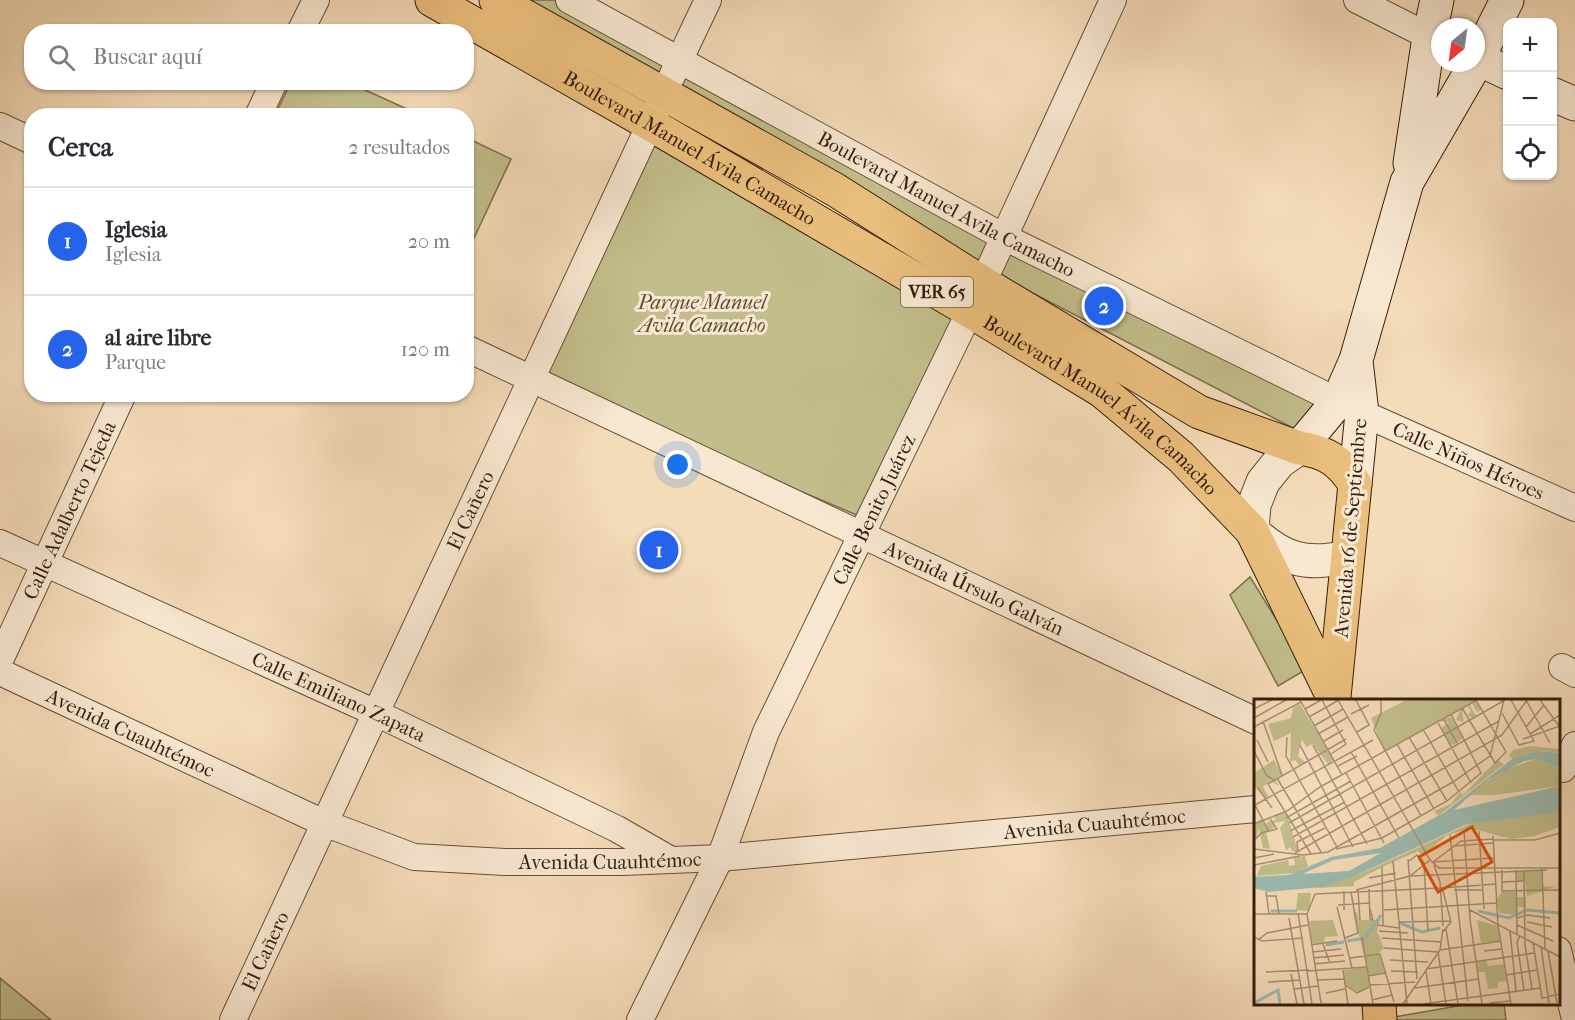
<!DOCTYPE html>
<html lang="es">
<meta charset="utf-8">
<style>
:root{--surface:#fff;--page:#f2f2f3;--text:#2b2b33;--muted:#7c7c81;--line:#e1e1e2;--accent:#2563eb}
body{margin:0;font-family:"IM FELL French Canon",serif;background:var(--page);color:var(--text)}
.controls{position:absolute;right:18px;top:18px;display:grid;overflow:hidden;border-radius:12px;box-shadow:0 2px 4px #0004}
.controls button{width:54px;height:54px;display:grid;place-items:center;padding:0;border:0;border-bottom:2px solid var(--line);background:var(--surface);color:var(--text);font:30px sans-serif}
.compass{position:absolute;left:1431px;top:18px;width:54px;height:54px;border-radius:50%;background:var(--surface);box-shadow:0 2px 4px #0004;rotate:209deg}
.you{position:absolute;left:678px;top:465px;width:21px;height:21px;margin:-15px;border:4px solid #fff;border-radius:50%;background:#1a73e8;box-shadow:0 0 0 9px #1a73e833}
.badge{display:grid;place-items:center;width:39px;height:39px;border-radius:50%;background:var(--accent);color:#fff;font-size:20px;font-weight:700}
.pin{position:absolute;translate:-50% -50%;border:3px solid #fff;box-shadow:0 2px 6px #0006}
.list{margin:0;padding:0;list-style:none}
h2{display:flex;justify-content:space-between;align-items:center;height:78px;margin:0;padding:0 24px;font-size:26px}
h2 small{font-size:20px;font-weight:400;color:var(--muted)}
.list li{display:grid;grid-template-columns:39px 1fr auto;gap:18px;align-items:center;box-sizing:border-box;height:108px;padding:0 24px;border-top:2px solid var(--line)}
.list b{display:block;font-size:22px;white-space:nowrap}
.list p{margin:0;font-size:20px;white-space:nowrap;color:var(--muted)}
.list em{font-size:20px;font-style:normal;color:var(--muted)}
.icon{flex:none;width:33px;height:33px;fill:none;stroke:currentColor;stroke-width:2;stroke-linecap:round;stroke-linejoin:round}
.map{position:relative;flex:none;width:1575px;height:1020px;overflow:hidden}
.search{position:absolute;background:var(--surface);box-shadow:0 2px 4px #0004;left:24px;top:24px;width:450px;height:66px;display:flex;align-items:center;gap:15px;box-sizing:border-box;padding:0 21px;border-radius:24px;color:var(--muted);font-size:22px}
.panel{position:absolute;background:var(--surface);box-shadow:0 2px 4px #0004;left:24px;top:108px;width:450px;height:294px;border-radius:24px}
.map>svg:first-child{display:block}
.green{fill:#c2be8b;stroke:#7c6e4b;stroke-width:1.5}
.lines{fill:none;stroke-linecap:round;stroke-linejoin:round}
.minor-casing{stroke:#654e36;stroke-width:28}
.tertiary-casing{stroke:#654e36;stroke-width:35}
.secondary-casing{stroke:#351e0b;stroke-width:35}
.primary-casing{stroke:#351e0b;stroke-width:35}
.minor{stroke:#f8e8d2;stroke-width:26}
.tertiary{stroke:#f8e8d2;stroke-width:33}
.secondary{stroke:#f8e8d2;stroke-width:33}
.primary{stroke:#eabe7c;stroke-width:33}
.labels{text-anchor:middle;stroke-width:6;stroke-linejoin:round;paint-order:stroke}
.shield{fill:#f8e8d2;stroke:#705b47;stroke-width:1.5}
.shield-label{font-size:18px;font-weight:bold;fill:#351e0b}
.street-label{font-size:20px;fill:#351e0b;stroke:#f8e8d2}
.park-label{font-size:20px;font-style:italic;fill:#5f4e31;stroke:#f8e8d2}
.inset-river{fill:none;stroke:#9cbbb2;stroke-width:3}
.inset-road{fill:none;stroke:#a89073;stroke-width:1.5}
.view{fill:#d6530c;fill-opacity:0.15;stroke:#d6530c;stroke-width:3}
.inset-edge{fill:none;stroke:#351e0b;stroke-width:3}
</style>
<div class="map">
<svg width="1575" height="1020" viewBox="0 0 1575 1020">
<rect width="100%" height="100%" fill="#f5dcb9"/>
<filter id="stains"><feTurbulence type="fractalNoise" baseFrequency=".00333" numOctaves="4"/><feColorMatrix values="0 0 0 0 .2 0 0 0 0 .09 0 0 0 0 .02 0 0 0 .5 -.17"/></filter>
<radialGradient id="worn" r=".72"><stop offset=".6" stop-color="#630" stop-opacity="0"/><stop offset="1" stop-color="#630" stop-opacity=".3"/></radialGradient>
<path class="green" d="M 502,0 L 566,0 L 676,60 L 663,86 Z
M 682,66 L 1001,238 L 986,268 L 670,90 Z
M 291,82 L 350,83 L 420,115 L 275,115 Z
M 467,138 L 511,159 L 467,253 Z
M 647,138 L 960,315 L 866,519 L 532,377 Z
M 1005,239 L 1318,401 L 1295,429 L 990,271 Z
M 1250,577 L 1307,669 L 1278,686 L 1230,595 Z
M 0,978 L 51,1020 L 0,1020 Z
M 1469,1004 L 1504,1004 L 1506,1020 L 1395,1020 L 1394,1017 Z"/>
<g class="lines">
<defs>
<g id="minor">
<path id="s1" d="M 569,0 L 1004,237 L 1362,413 L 1575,508"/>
<path d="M 1357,0 L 1440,42"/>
<path d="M 300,32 L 316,0"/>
<path d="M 672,76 L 708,0"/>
<path d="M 258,116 L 274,82"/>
<path d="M 0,126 L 32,141"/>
<path id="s2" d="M 466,348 L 1256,721"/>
<path id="s3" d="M 0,543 L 376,713 L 617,829 L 671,860"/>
<path id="s4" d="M 0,660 L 123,394"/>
<path d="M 1562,667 L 1575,674"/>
<path id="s5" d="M 0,672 L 324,823 L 414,857 L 505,862 L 623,862 L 720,858 L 1256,809"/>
<path d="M 1563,769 L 1575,745"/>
<path d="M 1558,950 L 1575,1019"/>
<path id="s6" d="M 233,1020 L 657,109"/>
<path id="s7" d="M 640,1020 L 720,858 L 766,732 L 968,315 L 1113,0"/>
</g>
<path id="tertiary" d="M 1299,448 L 1279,462 L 1263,482 L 1254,505 L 1252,531 C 1283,560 1306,566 1347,557"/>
<path id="secondary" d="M 1478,59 L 1508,73
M 1476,62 L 1507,0
M 1552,94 L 1575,104
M 1410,163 L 1429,37 L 1437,0
M 1299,448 L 1338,401 L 1356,360 L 1407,182 L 1476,63
M 1355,484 L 1362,413 L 1356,361"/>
<g id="primary">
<path id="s8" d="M 432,0 L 650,124 L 970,311 L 1102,391 L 1181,457 L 1252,531 L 1334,699"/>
<path d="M 496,0 L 834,189 L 983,283 L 1199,412 L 1299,448 C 1327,452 1340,461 1355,484 L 1334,697"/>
<path d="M 1379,1004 L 1380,1020"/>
</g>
</defs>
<use href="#minor" class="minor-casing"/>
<use href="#tertiary" class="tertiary-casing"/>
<use href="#secondary" class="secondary-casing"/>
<use href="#primary" class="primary-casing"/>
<use href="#minor" class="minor"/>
<use href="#tertiary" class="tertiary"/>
<use href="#secondary" class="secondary"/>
<use href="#primary" class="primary"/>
</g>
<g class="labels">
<rect class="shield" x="901" y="277" width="72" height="30" rx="4.5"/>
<g class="shield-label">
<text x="937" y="298">VER 65</text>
</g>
<g class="street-label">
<text dy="7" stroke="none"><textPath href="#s8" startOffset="297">Boulevard Manuel Ávila Camacho</textPath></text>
<text dy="7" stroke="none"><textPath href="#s1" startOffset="429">Boulevard Manuel Avila Camacho</textPath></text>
<text dy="7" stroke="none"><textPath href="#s8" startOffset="783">Boulevard Manuel Ávila Camacho</textPath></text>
<text dy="7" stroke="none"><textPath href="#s1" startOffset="1011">Calle Niños Héroes</textPath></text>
<text dy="7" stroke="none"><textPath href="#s7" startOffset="562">Calle Benito Juárez</textPath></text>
<text dy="7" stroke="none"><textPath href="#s6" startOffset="562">El Cañero</textPath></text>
<text dy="7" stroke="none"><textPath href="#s4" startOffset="165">Calle Adalberto Tejeda</textPath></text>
<text transform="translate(1350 528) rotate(-85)" y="7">Avenida 16 de Septiembre</text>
<text dy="7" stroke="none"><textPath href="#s2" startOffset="562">Avenida Úrsulo Galván</textPath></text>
<text dy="7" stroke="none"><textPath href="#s3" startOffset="372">Calle Emiliano Zapata</textPath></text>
<text dy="7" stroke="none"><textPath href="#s5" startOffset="144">Avenida Cuauhtémoc</textPath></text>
<text dy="7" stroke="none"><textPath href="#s5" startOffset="1136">Avenida Cuauhtémoc</textPath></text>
<text dy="7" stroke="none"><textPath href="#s5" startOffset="650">Avenida Cuauhtémoc</textPath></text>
<text dy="7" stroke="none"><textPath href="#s6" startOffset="76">El Cañero</textPath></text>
</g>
<g class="park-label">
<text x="702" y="309">Parque Manuel<tspan x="702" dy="23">Avila Camacho</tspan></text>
</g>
</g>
<g transform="translate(1254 699)">
<rect width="306" height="306" fill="#f5dcb9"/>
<path d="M 152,1 L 222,1 L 227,11 L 223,13 L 218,4 L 215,5 L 222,17 L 218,19 L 213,16 L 217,13 L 213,6 L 208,13 L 210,23 L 202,21 L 207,10 L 186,21 L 197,18 L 209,39 L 201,45 L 196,46 L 187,29 L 195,23 L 185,22 L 130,52 L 117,19 ZM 46,5 L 80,61 L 74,65 L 59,45 L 52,48 L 48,40 L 44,57 L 51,63 L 45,66 L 41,61 L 36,63 L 37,34 L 20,42 L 14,25 L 37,19 L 39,9 ZM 276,47 L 306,50 L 306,54 L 283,52 L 259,60 L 255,57 L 259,51 ZM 282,60 L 306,69 L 306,87 L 240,96 L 214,96 L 248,72 ZM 20,61 L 28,76 L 21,80 L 25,87 L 17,82 L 9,88 L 15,98 L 12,100 L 0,87 L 0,74 ZM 243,61 L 250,65 L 184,117 L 180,112 L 197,105 L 206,93 L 209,96 ZM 306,103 L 306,128 L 281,137 L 257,140 L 216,129 L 192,137 L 168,157 L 164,152 L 126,169 L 100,183 L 100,187 L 63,189 L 115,171 L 222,122 ZM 32,112 L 44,152 L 39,153 L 36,148 L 32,152 L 26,129 L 31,122 L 19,124 L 21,128 L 12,133 L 16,150 L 9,149 L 5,130 L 2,140 L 0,136 L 2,124 L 7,120 L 12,128 L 13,123 L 22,121 L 19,116 ZM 51,157 L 54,167 L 41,174 L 3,177 L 7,167 L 34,161 L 35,167 L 41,166 L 40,159 ZM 262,172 L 288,172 L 289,187 L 301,188 L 273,197 L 271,182 L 263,182 ZM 248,193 L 261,193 L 263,198 L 272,198 L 272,208 L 263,208 L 262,216 L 245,214 L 243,200 ZM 44,194 L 57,194 L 55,212 L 42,211 ZM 99,213 L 103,213 L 105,221 L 126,221 L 123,232 L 130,249 L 125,254 L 131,274 L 115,276 ZM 79,221 L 84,237 L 71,238 L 70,243 L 58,245 L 55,222 ZM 223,221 L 244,227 L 246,242 L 227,244 ZM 232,261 L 234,267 L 250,265 L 252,282 L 244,283 L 244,289 L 234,290 L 231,273 L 224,273 L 223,262 ZM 112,268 L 116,287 L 105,294 L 91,285 L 90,271 Z" fill="#c2be8b"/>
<path d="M 283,52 L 306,54 L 306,69 L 282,60 L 270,62 L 234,81 L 200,111 L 306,87 L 306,113 L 213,125 L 98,178 L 68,188 L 14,193 L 0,189 L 0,178 L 35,176 L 77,158 L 126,149 L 191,113 L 258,60 ZM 127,154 L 95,172 L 48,175 L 80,161 Z" fill="#9cbbb2" fill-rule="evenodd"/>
<path class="inset-river" d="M 17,212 L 43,212M 224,212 L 255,219 L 273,211 L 306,214M 146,224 L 168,233 L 186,229M 93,242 L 111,239 L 127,216M 72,246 L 90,243M 0,304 L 24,291 L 26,305"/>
<path class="inset-road" d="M 46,1 L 88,76M 68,1 L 92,45 L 77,55M 84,1 L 148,112M 102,1 L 115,26 L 103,33M 127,1 L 127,14 L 120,31 L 167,117M 272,1 L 296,44M 286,1 L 305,27M 208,9 L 241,64 L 252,53 L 222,1M 0,10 L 18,1M 51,10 L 67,1M 248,14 L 265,46 L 280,42 L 257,1M 97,15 L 115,6M 55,18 L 85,1M 0,19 L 32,1M 189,19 L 203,44M 9,22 L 28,76M 183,22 L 217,84M 60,27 L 89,10M 0,28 L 47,3M 272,28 L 290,6M 169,30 L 205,93M 64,35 L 94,18M 276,35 L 306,16M 33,38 L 32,57 L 83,148M 155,38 L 193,102M 269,40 L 306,27M 3,41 L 14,63M 70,42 L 89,31M 143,45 L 180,110M 46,46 L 99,148M 59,46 L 113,145M 0,52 L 13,77 L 20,81M 97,53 L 145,139M 84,67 L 103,57M 92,74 L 130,144M 23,79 L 67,153M 4,89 L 18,109M 0,104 L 15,133M 1,106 L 119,41M 148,112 L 176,161 L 185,169 L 306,169M 32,119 L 97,82M 35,124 L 251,1M 0,125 L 33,112 L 66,88 L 223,1M 210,131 L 216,220 L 228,305M 36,132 L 91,103M 225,132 L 230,210M 196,136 L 214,302M 239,137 L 244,226 L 257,305M 39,138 L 245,22M 239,141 L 281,141 L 306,134M 0,142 L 7,134 L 23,130 L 15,118M 199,147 L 239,144M 0,150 L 49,156 L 74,153 L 199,83 L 236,57 L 250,1M 82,150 L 128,139 L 193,102 L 227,74 L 197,15M 44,153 L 43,143 L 71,129M 41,154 L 248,36 L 273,1M 57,155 L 14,85 L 92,40M 0,159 L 20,155M 154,160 L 163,280M 139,162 L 153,305M 155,162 L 163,156 L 171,165M 179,163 L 207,142 L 239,140M 179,163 L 240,159M 0,166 L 46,157M 180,166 L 186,183 L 189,227M 170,167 L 174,232M 128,168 L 129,226M 288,170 L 291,249M 248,171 L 248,192 L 305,191M 262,171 L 263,235M 270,172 L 271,246 L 278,290M 156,177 L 293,171M 115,179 L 142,174M 248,183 L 271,182M 188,188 L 197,223 L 189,233M 187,189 L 242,185M 115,190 L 116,220 L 119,221 L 116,210M 102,191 L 156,177 L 176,161M 104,191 L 106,221M 200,191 L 229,191M 90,192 L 90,211M 12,193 L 15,215M 12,197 L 22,197 L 25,215M 84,206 L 115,204M 83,208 L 98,269M 130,211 L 243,204M 216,211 L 306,258M 44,214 L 58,305M 0,215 L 53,215 L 61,195 L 186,189M 53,215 L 67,304M 35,219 L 50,305M 263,219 L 273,216 L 296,219M 145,223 L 197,222M 273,223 L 298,228M 123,226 L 145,229M 263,226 L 299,242M 192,230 L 204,305M 256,231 L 262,292M 125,232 L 154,234M 266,237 L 263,243 L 270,291M 0,238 L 8,242 L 49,239M 108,238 L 119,305M 91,239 L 104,234 L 97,193M 128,239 L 187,243M 4,241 L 13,234 L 54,226M 279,244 L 288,299 L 306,295M 69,245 L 76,264M 57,246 L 83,242M 287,248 L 295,304M 130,249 L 184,253 L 192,305M 186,251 L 247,242M 230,252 L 248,250M 294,252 L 303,304M 58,253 L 87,250M 59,259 L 90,256M 96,259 L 126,255 L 140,303M 136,261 L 174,263M 60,265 L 91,262M 172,270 L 280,254M 89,271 L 94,305M 53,272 L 112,268M 137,272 L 164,273M 172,272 L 177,305M 12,273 L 55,271M 37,275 L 43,305M 252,276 L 283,271M 114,277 L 132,274M 64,281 L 90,280M 14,283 L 46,281M 91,286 L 103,294 L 115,288M 116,286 L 161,283M 161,289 L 224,280M 40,290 L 64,287M 72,294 L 91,290M 118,301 L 138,296M 236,304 L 256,302M 149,305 L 186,251 L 189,230M 169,305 L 286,289"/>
<path class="view" d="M 218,128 L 238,163 L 184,193 L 165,158 Z"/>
<rect width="306" height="306" class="inset-edge"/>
</g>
<rect width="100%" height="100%" filter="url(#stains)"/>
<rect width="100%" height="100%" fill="url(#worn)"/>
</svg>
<div class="controls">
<button>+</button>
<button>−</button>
<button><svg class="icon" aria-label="locate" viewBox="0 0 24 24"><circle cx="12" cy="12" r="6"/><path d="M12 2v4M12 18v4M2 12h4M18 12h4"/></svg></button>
</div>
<svg class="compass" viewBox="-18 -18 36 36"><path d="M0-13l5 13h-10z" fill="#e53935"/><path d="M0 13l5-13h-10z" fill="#7c7c81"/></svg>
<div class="you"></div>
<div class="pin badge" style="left:659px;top:550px">1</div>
<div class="pin badge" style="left:1104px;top:306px">2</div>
<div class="search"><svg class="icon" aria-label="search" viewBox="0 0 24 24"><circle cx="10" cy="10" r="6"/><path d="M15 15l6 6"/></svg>Buscar aquí</div>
<section class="panel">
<h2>Cerca<small>2 resultados</small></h2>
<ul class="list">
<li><span class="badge">1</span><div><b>Iglesia</b><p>Iglesia</p></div><em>20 m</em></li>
<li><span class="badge">2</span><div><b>al aire libre</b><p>Parque</p></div><em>120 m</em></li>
</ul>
</section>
</div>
